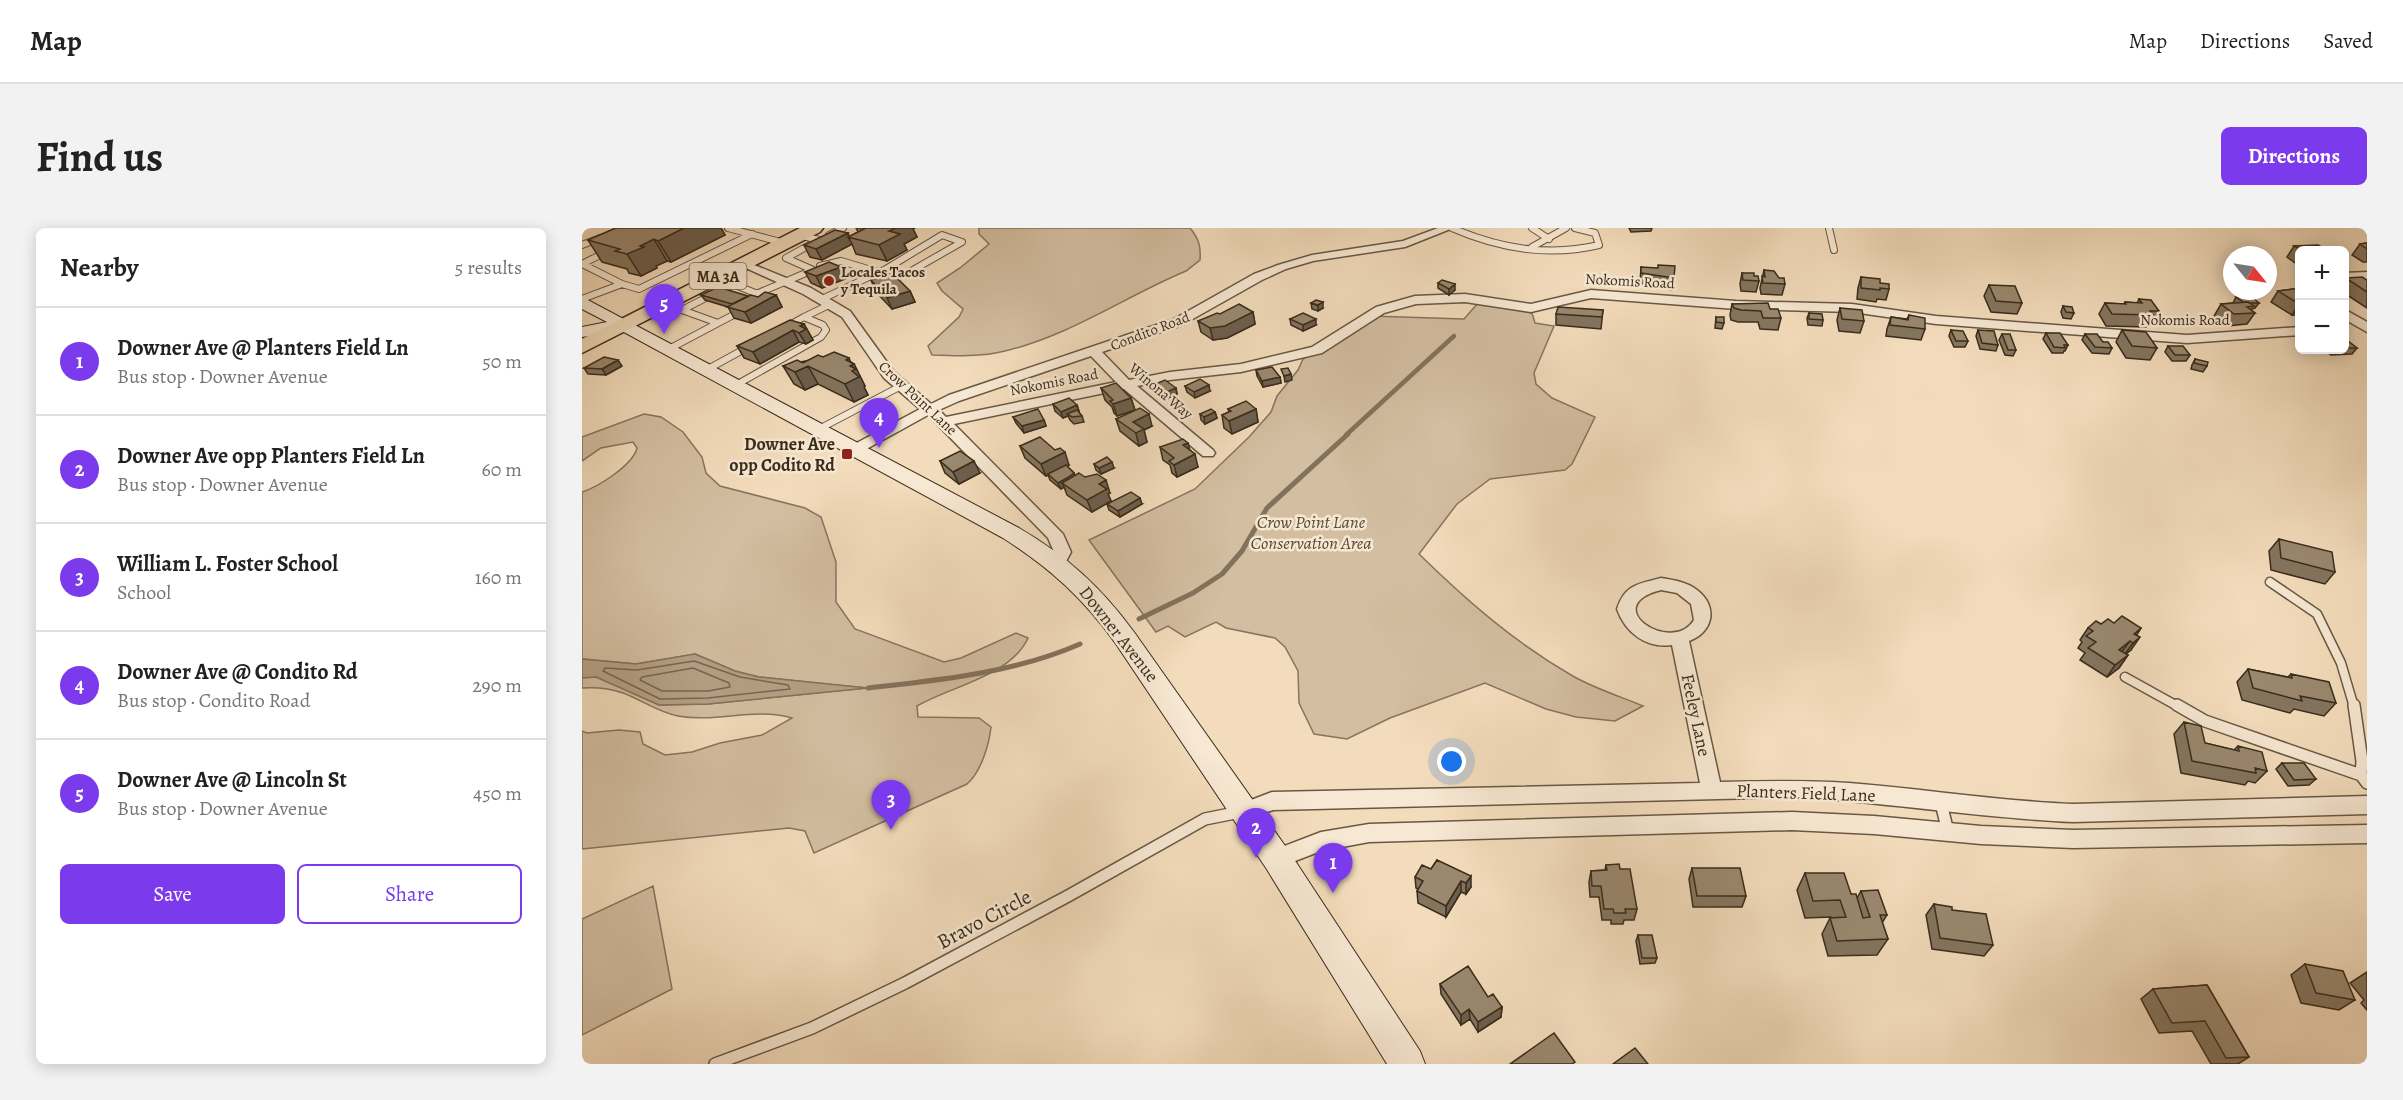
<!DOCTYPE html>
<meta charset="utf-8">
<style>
:root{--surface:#fff;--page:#f2f2f2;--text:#222;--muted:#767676;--line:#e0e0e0;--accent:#7c3aed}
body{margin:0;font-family:Alegreya,serif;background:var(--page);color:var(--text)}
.controls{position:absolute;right:18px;top:18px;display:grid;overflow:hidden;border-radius:9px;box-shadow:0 3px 15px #0003}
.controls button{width:54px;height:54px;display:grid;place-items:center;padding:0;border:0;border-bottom:2px solid var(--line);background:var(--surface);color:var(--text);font:30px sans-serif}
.compass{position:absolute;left:1641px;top:18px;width:54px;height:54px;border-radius:50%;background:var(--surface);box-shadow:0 3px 15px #0003;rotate:120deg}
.you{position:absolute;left:870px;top:534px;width:21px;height:21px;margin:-15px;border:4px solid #fff;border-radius:50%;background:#1a73e8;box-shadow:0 0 0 9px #1a73e833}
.badge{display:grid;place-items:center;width:39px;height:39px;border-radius:50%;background:var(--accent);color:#fff;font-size:20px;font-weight:700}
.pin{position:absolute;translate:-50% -50px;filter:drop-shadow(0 2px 3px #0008)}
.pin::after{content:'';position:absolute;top:32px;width:21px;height:18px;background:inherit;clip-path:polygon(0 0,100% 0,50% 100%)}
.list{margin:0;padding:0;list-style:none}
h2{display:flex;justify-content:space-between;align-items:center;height:78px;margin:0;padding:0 24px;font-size:26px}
h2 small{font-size:20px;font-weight:400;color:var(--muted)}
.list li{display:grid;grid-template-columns:39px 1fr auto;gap:18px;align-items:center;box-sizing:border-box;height:108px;padding:0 24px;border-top:2px solid var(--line)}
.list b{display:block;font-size:22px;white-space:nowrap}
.list p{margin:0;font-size:20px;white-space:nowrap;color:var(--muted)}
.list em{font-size:20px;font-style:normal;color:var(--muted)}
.actions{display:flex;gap:12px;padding:18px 24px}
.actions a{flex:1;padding:14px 0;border:2px solid var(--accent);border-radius:9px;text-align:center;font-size:21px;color:var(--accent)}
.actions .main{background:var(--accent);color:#fff}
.map{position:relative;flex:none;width:1785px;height:836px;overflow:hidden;border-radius:9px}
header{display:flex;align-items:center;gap:36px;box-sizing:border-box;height:84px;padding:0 30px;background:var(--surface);border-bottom:2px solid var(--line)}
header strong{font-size:28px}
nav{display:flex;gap:33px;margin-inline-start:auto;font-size:21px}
.intro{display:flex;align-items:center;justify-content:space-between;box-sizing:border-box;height:144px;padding:0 36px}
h1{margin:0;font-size:42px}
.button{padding:15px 27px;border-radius:9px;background:var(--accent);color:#fff;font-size:21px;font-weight:700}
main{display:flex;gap:36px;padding:0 36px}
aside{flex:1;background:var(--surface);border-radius:9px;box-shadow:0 3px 15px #0003}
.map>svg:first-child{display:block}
.green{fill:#d3bea1;stroke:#86755e;stroke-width:1.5}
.water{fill:#b4a085;stroke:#83725b;stroke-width:1.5}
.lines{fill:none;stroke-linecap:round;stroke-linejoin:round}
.shore{stroke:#766650;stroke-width:1.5}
.stream-far1{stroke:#83725b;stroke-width:4.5}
.stream{stroke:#83725b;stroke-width:5}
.lane-far2-casing{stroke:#685843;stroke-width:8}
.lane-far1-casing{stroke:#685843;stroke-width:11}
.lane-casing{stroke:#685843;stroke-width:14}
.street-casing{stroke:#685843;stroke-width:3}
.secondary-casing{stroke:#392c1b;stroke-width:2}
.primary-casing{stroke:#392c1b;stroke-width:3}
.lane-far2{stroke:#f7e8d3;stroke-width:6}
.lane-far1{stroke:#f7e8d3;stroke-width:8}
.lane{stroke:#f7e8d3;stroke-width:11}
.street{fill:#f7e8d3;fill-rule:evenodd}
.secondary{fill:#f7e8d3;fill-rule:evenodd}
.primary{fill:#f3dcbc;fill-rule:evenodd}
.wall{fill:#84755f;stroke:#392c1b;stroke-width:1.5}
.shaded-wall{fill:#6c5f4e;stroke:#392c1b;stroke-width:1.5}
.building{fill:#9a886f;stroke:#392c1b;stroke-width:1.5}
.poi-dot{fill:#8f2418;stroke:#f7e8d3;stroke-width:2}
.labels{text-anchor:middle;stroke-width:5;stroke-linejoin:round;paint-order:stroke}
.far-poi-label{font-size:15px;font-weight:bold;fill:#392c1b;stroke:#f7e8d3;text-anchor:start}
.far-street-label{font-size:15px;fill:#392c1b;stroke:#f7e8d3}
.shield{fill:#f7e8d3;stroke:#726452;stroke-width:1.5}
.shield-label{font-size:16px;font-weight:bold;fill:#392c1b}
.poi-label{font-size:18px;font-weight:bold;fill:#392c1b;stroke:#f7e8d3;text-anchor:end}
.park-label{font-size:18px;font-style:italic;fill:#584936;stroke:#f7e8d3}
.street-label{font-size:18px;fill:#392c1b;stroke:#f7e8d3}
.near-street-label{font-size:21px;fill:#392c1b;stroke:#f7e8d3}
</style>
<header>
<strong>Map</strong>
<nav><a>Map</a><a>Directions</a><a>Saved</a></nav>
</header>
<div class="intro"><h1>Find us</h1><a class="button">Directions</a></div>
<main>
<aside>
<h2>Nearby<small>5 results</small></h2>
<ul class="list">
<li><span class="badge">1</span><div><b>Downer Ave @ Planters Field Ln</b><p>Bus stop · Downer Avenue</p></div><em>50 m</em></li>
<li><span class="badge">2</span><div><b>Downer Ave opp Planters Field Ln</b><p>Bus stop · Downer Avenue</p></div><em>60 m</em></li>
<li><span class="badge">3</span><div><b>William L. Foster School</b><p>School</p></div><em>160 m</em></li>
<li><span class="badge">4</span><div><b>Downer Ave @ Condito Rd</b><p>Bus stop · Condito Road</p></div><em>290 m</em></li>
<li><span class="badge">5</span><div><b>Downer Ave @ Lincoln St</b><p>Bus stop · Downer Avenue</p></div><em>450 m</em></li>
</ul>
<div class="actions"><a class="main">Save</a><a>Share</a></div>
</aside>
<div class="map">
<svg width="1785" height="836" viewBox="0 0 1785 836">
<rect width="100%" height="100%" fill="#f3dcbc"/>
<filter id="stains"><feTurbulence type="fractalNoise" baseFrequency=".00333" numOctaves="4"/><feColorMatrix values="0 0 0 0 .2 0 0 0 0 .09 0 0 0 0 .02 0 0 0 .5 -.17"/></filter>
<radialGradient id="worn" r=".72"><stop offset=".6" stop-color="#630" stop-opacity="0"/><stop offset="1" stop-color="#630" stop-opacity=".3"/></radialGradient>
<path class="green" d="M 397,0 L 608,0 C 617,11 619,18 618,32 L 604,43 C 544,68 487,108 423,123 C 399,129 375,128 350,127 L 346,118 L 377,89 L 381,81 L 360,63 L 355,55 L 378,40 L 407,16 L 397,6 Z
M 896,75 L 950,85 L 953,95 L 972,98 L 952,145 L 954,156 L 970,170 L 1013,189 L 990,236 L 983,242 L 908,251 L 875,276 L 837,326 C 884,372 932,414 989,447 C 1011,460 1037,468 1061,478 L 1033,493 L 994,489 L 964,481 L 903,455 L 808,490 L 765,511 L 732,506 L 717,475 L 716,443 L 703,419 L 693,410 L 644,400 L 634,394 L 603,409 L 586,398 L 574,404 L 507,312 L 613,261 L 667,209 L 689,184 L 695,168 L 716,142 L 721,131 L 788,88 L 882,91 Z
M 62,186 L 79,189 L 101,204 L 120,229 L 124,245 L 138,258 L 223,280 L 239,289 L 254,334 L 254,374 L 273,401 L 362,434 L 379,430 L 434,405 L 446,410 C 429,448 369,458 335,478 L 336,489 L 397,490 L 409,499 C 407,517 399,544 385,556 L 232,625 L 223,603 L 207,600 L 0,621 L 0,503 L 5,505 L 37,502 L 58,504 L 61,516 L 83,527 L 110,524 L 138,515 L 180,507 L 210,490 C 173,479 134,495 96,488 C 75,484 60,472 41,465 C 27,460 14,459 0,460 L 0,450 L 14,448 L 77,477 L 126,476 L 283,460 L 177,449 L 153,443 L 113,426 L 54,436 L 0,431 L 0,264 C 16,259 51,237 55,220 L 51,214 L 19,220 L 0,233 L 0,209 Z
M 71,658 L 90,761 L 0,807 L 0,691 Z"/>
<path class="water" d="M 113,426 L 153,443 L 177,449 L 286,460 L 126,476 L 77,477 L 14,449 L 0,450 L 0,431 L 54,436 Z"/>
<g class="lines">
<path class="shore" d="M 112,433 L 158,449 L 206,457 L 208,461 L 126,470 L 78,471 L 21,443 L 23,440 L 55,442 Z
M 111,440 L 147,455 L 148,459 L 126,463 L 80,463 L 58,452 L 60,449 Z"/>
<path class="stream-far1" d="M 764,207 L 872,108"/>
<path class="stream" d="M 557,391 L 611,365 L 640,346 L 660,323 L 685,280 L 766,206
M 286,460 C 357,452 432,445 498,416"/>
<defs>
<path id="lane-far2" d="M 146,0 L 202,15
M 870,0 C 916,20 967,29 1017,17 L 1013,5 L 993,0
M 950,0 L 967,11
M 1247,0 L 1252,22
M 247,7 L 261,0
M 360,7 L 380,14 L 324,46 L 304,41 Z
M 0,17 L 18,10
M 950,19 L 984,0
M 0,36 L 40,56 L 0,71
M 0,36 L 26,23
M 238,38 L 259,33 L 296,44
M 40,56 L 57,61 L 170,6
M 151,56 L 178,67
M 174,66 L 231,42 L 204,30 L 237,12 L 217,7
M 240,71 L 304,41
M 78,78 L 100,82 L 151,56 L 137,48
M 222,89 L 249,76
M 136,95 L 161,82
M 87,121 L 136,95 L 100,82
M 126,141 L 168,118
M 154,157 L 239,109 L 244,102 L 241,97 L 222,89 L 204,99
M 237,201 L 319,158"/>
<path id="lane-far1" d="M 1688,354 L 1735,386 L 1759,435 L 1772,479
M 1543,449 L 1597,479"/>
<path id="lane" d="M 1595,477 L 1623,493 L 1779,547
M 1772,477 L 1780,533 L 1779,547 L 1785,555
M 1359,575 L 1366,604
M 133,836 L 230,800 L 323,755 L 486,668 L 623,591 L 658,584"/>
<path id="street" d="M 856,0 L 871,0 L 823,19 L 731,33 L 704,41 L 680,52 L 600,97 L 520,124 L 547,152 L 588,144 L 659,136 L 730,119 L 794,79 L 833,68 L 883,66 L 949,76 L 1009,62 L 1154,73 L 1270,76 L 1354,88 L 1605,107 L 1718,99 L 1718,107 L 1605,115 L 1354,96 L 1270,84 L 1154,81 L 1009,70 L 949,84 L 883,74 L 834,76 L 802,85 L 740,125 L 659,144 L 588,152 L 555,158 L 631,222 L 633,225 L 631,228 L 621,228 L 542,161 L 372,196 L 481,306 L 489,324 L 481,339 L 469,339 L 467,335 L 472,324 L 466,310 L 346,187 L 279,224 L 269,224 L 267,221 L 269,218 L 338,181 L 302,150 L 260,89 L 221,66 L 155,36 L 157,34 L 165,34 L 229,60 L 268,83 L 312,144 L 349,176 L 367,167 L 592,91 L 672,46 L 696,37 L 730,27 L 821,13 ZM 509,128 L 534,154 L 364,189 L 357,182 L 377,173 Z
M 1785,44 L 1785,52 L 1762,53 L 1762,45 Z
M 1762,81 L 1785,94 L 1785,104 L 1762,91 Z
M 1079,350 C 1091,352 1105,354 1115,362 C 1136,378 1132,404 1107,413 L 1138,554 C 1181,553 1224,552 1267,555 C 1342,561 1416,573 1491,576 L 1785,568 L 1785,586 L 1491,594 C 1399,590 1309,575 1217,569 L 691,582 L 663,592 L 656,589 L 653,583 L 656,577 L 690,564 L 1118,555 L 1090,417 C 1064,421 1043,404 1035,381 C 1043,356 1057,356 1079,350 ZM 1079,362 L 1095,365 L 1109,376 L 1112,392 C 1090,428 1015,378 1079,362 Z
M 1210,584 L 1292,588 L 1399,598 L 1491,602 L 1785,597 L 1785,615 L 1491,620 L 1399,616 L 1292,606 L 1210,602 L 787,614 L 739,623 L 695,640 L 687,638 L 684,631 L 687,624 L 739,604 L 787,596 Z"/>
<path id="secondary" d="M 0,69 L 437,300 C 485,328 519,359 552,404 L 706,622 L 838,823 L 843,836 L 805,836 L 684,640 L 534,416 C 502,371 468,340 421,310 L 40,103 L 0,109 L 0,99 L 25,94 L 0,81 Z"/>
<path id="primary" d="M 218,0 L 241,0 L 238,4 L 0,125 L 0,111 Z"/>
</defs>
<use href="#lane-far2" class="lane-far2-casing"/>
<use href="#lane-far1" class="lane-far1-casing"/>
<use href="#lane" class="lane-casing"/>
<use href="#street" class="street-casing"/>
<use href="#secondary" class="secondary-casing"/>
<use href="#primary" class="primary-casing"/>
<use href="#lane-far2" class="lane-far2"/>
<use href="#lane-far1" class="lane-far1"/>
<use href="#lane" class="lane"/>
<use href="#street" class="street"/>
<use href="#secondary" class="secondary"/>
<use href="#primary" class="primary"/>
</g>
<path class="wall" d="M 34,0 L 139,0 L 143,7 L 89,34 L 85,33 L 74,38 L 75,40 L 59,48 L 47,45 L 45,41 L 20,34 L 6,12 Z
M 274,0 L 333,0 L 331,1 L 335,9 L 322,16 L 325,22 L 305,33 L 274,26 L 270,16 L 240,32 L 228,29 L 222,17 L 267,9 L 276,4 Z
M 1047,0 L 1070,0 L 1069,3 L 1049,4 Z
M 1785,15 L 1785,34 L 1781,34 L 1770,27 L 1778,16 Z
M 1712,18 L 1744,22 L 1718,22 L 1718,37 L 1716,37 L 1705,29 Z
M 1059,39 L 1092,50 L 1090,62 L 1058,56 Z
M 1182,42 L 1197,50 L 1203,56 L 1200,67 L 1179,66 L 1178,60 Z
M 223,44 L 265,50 L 240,60 L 229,55 Z
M 1160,45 L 1172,48 L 1177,53 L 1174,64 L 1159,63 L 1158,56 Z
M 1279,49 L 1298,55 L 1307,61 L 1304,72 L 1295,71 L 1294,74 L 1275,71 L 1276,60 Z
M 1764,50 L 1785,52 L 1785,80 L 1762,65 L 1762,52 Z
M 289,52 L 328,63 L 333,74 L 310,81 L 294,64 Z
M 856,55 L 873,62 L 867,67 L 856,60 Z
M 1407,57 L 1440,75 L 1435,86 L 1409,84 L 1402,68 Z
M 1718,60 L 1718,86 L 1710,87 L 1689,74 L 1696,63 Z
M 119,67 L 176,69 L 194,67 L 200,79 L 169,95 L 152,90 L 146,79 L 123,72 Z
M 1654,69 L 1677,75 L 1673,80 L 1670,81 L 1669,82 L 1673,85 L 1665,96 L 1645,98 L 1632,88 L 1639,76 L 1651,75 Z
M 1557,71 L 1577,83 L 1571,95 L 1566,95 L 1564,99 L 1524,98 L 1517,86 L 1523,75 L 1542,76 L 1543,74 L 1555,75 Z
M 729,75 L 741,80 L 736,83 L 730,81 Z
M 1150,76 L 1188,81 L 1199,90 L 1196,102 L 1178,101 L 1176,94 L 1156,94 L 1149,92 L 1148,87 Z
M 1481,78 L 1492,85 L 1489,91 L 1481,90 L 1479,84 Z
M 1258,80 L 1282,93 L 1278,105 L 1257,103 L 1255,92 Z
M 1021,82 L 1019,101 L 974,97 L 974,86 Z
M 671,84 L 673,96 L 645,110 L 631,112 L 619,104 L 616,93 L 638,86 Z
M 1227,85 L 1241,92 L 1240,98 L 1226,97 L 1225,90 Z
M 1327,87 L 1343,101 L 1339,112 L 1304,108 L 1305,101 L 1309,89 L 1325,91 Z
M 1134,89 L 1142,95 L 1140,101 L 1133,100 Z
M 708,91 L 734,97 L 721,103 L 709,97 Z
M 222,96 L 231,112 L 224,116 L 217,114 L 178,136 L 162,130 L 155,118 Z
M 1369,102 L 1386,113 L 1383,119 L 1372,119 L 1367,108 Z
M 1396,102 L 1416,117 L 1414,123 L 1398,121 L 1394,108 Z
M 1540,102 L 1575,120 L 1568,132 L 1544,130 L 1534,114 Z
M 1464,105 L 1486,117 L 1483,123 L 1482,123 L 1481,125 L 1470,125 L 1461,111 Z
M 1420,106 L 1434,122 L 1431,128 L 1423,127 L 1417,112 Z
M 1503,106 L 1521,114 L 1530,120 L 1527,126 L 1510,125 L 1500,112 Z
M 1762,110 L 1775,120 L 1770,126 L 1749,127 L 1742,122 L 1762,122 Z
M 1586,118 L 1608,127 L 1604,133 L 1590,133 L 1583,124 Z
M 241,129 L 269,134 L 272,136 L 283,158 L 282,159 L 286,167 L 272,174 L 236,156 L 223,162 L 212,156 L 201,138 Z
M 1613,131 L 1625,138 L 1621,144 L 1609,141 L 1610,137 Z
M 40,138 L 24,147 L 6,146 L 2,140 Z
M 674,142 L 698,149 L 699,155 L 681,159 L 675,148 Z
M 569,158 L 594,160 L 595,166 L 581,172 L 571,164 Z
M 603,158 L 628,163 L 613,170 L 605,164 Z
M 519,160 L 549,170 L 553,182 L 535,188 L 532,185 L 530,179 L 523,172 Z
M 471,176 L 495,177 L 497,183 L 496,183 L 500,188 L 502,194 L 492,196 L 488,192 L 486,188 L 481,190 L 473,183 Z
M 646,181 L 674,181 L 676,194 L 650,206 L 642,200 L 640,187 L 647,184 Z
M 633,184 L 635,190 L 623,196 L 619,192 L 618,186 Z
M 431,189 L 462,192 L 464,198 L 442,205 L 434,195 Z
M 534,191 L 570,198 L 562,202 L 565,214 L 557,218 L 538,203 Z
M 438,218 L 487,237 L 485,238 L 492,245 L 492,248 L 528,265 L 526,266 L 529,273 L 510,284 L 485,267 L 482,259 L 479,261 L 468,252 L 466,247 L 464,248 L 443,230 Z
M 578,219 L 609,223 L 616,239 L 595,249 L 590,245 L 588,237 L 581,232 Z
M 358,233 L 398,245 L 377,256 L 363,245 Z
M 512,236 L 532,240 L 519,246 L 514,242 Z
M 525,276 L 560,276 L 538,289 L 527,282 Z
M 1697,311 L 1753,344 L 1743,356 L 1689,342 L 1687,323 Z
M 1532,395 L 1559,400 L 1554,407 L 1549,422 L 1544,426 L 1546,427 L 1537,440 L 1525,449 L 1498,432 L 1503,425 L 1496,420 L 1500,414 L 1498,412 L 1506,400 Z
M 1666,441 L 1706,449 L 1709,446 L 1754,475 L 1742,488 L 1712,481 L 1708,485 L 1660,472 L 1655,454 Z
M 1602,494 L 1623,515 L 1652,522 L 1656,518 L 1685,543 L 1673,555 L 1666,553 L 1663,557 L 1599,545 L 1592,506 Z
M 1700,535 L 1734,551 L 1727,557 L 1706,558 L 1694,541 Z
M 855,632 L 889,659 L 884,666 L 879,664 L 864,689 L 836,675 L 835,663 L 836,661 L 834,660 L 833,649 L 849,641 Z
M 1024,637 L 1038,641 L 1055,681 L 1052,692 L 1042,692 L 1041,696 L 1029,696 L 1029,692 L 1020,692 L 1017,669 L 1008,669 L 1007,654 L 1009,643 L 1023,642 Z
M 1110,640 L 1164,668 L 1160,679 L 1111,679 L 1107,651 Z
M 1223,645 L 1269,666 L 1275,670 L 1279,663 L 1305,687 L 1300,695 L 1306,711 L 1295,727 L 1246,728 L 1240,706 L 1248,690 L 1250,690 L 1249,689 L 1223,690 L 1215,662 Z
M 1352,676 L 1370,682 L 1411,717 L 1402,728 L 1350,721 L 1344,687 Z
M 1056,707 L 1075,730 L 1073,735 L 1058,736 L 1054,713 Z
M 1723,736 L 1773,772 L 1757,782 L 1719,775 L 1709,747 Z
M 1785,744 L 1785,782 L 1779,775 L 1782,772 L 1768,755 Z
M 858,756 L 906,769 L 920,779 L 919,789 L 896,804 L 888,791 L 879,797 L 859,766 Z
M 1625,757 L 1667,829 L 1656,836 L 1629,836 L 1610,803 L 1577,805 L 1559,771 L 1571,761 Z"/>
<path class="shaded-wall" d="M 102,0 L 139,0 L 143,7 L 89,34 L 76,13 Z
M 312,0 L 333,0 L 331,1 L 335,9 L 322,16 L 325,22 L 305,33 L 297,17 L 307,3 Z
M 266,5 L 268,10 L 266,9 L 270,16 L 240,32 L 234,21 Z
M 72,11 L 85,33 L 74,38 L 75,40 L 59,48 L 45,26 L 58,18 Z
M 259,39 L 265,50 L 240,60 L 234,48 Z
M 873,56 L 873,62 L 867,67 L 867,61 Z
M 328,63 L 333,74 L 310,81 L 305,70 Z
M 194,67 L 200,79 L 169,95 L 163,84 Z
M 741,74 L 741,80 L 736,83 L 736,77 Z
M 1718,76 L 1718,86 L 1710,87 L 1717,76 Z
M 671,84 L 673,96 L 645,110 L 631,112 L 628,100 Z
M 734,91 L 734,97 L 721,103 L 721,97 Z
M 222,96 L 231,112 L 224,116 L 217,105 L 218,98 Z
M 211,102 L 217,114 L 178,136 L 171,124 Z
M 267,130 L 270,137 L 272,136 L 283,158 L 282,159 L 286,167 L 272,174 L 263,156 L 264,132 Z
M 36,132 L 40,138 L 24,147 L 20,141 Z
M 226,138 L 236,156 L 223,162 L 213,144 Z
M 709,146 L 710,152 L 703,154 L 702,148 Z
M 698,149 L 699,155 L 681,159 L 680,153 Z
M 627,157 L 628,163 L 613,170 L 612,164 Z
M 594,160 L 595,166 L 581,172 L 580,166 Z
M 549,170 L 553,182 L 535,188 L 531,176 Z
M 495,177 L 497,183 L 481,190 L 479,184 Z
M 674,181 L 676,194 L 650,206 L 647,193 Z
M 633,184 L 635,190 L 623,196 L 622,189 Z
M 567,186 L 570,198 L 562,202 L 565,214 L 557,218 L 551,194 Z
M 462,192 L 464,198 L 442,205 L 440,198 Z
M 606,215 L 609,227 L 601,217 Z
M 483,224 L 487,237 L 464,248 L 459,236 Z
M 613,226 L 616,239 L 595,249 L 592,237 Z
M 392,233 L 398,245 L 377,256 L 371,244 Z
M 530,234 L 532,240 L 519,246 L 517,240 Z
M 492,245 L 494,251 L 480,255 L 482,259 L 479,261 L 476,255 Z
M 524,252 L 528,265 L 526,266 L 529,273 L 510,284 L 505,272 L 517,256 Z
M 558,270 L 560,276 L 538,289 L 536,283 Z
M 1559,400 L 1551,413 L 1548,413 L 1539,425 L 1537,422 L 1552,406 Z
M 1558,409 L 1549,422 L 1542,427 L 1551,415 Z
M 1546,427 L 1537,440 L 1525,449 L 1533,437 Z
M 889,648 L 889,659 L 884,666 L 884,655 Z
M 879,653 L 879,664 L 864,689 L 864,678 Z
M 920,779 L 919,789 L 896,804 L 896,794 Z
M 887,781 L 888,791 L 879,797 L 879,787 Z"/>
<path class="building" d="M 34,0 L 102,0 L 76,13 L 72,11 L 58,18 L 62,19 L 45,26 L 33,23 L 38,21 L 6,12 Z
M 284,0 L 314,0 L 307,3 L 318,6 L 297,17 L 266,9 Z
M 253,2 L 266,5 L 234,21 L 222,17 Z
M 1785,15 L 1785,21 L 1778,16 Z
M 1736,17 L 1744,22 L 1719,22 L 1712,18 Z
M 247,34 L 259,39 L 234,48 L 223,44 Z
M 1076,37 L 1093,38 L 1092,50 L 1059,45 L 1059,39 L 1076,40 Z
M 1182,42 L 1192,43 L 1197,50 L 1202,50 L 1203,56 L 1181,55 L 1180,48 L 1183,49 Z
M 1160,45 L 1172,45 L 1172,48 L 1176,48 L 1177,53 L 1161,52 Z
M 311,46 L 328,63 L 305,70 L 289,52 Z
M 1279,49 L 1298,51 L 1298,55 L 1307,56 L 1307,61 L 1298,60 L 1298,62 L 1279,60 Z
M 1780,49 L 1785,52 L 1785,64 L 1764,50 Z
M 860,52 L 873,56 L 867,61 L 856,55 Z
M 1407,57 L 1433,58 L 1440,75 L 1414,73 Z
M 136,59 L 166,68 L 150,76 L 119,67 Z
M 1718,60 L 1717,76 L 1696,63 Z
M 183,64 L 194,67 L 163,84 L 145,79 L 169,67 L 176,69 Z
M 1669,68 L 1677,75 L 1667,75 L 1666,74 L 1661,74 L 1654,69 Z
M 1557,71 L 1569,72 L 1577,83 L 1568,83 L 1571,87 L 1530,86 L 1523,75 L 1544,76 L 1543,74 L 1560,75 Z
M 734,72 L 741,74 L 736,77 L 729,75 Z
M 1666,74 L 1672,78 L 1665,79 L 1673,85 L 1652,86 L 1639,76 Z
M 1186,75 L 1188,81 L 1196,81 L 1199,90 L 1181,90 L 1179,83 L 1159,82 L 1152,80 L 1150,76 Z
M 657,76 L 671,84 L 643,98 L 628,100 L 616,93 L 635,85 L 638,86 Z
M 1481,78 L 1490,79 L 1492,85 L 1484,84 Z
M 976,79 L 1021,82 L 1020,89 L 974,86 Z
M 1258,80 L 1280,82 L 1282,93 L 1260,91 Z
M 721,85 L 734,91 L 721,97 L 708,91 Z
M 1227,85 L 1240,86 L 1241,92 L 1227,91 Z
M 1327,87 L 1343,90 L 1343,101 L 1308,97 L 1309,89 L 1326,92 Z
M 1134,89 L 1142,89 L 1142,95 L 1134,94 Z
M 208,92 L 222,96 L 218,98 L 224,101 L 217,105 L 211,102 L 171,124 L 155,118 Z
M 1369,102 L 1381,103 L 1386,113 L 1374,113 Z
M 1396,102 L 1412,103 L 1416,117 L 1400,115 Z
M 1540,102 L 1564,104 L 1575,120 L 1550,118 Z
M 1464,105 L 1478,105 L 1486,117 L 1482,117 L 1483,120 L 1472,119 Z
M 1420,106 L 1428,106 L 1434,122 L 1426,122 Z
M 1503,106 L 1515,106 L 1521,114 L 1526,114 L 1530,120 L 1513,119 Z
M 1762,110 L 1775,120 L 1762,120 Z
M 1586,118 L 1601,118 L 1608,127 L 1593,127 Z
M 252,124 L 267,130 L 264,132 L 272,136 L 268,138 L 274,141 L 270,143 L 277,149 L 263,156 L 226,138 L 213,144 L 201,138 L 215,132 L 221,135 L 236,127 L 241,129 Z
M 22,129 L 36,132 L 20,141 L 2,140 Z
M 1613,131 L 1626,134 L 1625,138 L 1612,135 Z
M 690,139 L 698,149 L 680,153 L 674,142 Z
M 706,140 L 709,146 L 702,148 L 699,141 Z
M 618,151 L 627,157 L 612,164 L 603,158 Z
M 583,152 L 594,160 L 580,166 L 569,158 Z
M 534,155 L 549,170 L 531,176 L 528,173 L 531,172 L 519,160 Z
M 487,170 L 495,177 L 479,184 L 471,176 Z
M 664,173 L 674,181 L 647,193 L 640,187 L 649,183 L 646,181 Z
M 558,180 L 567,186 L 551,194 L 562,201 L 554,205 L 534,191 Z
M 456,181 L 462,192 L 440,198 L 431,189 Z
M 629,181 L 633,184 L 622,189 L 618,186 Z
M 495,182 L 500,188 L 490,189 L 485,186 Z
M 458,209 L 473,222 L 478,220 L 483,224 L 459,236 L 438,218 Z
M 601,211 L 606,215 L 601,217 L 613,226 L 592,237 L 587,233 L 592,230 L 578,219 Z
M 378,223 L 392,233 L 371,244 L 358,233 Z
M 525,229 L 530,234 L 517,240 L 512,236 Z
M 484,237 L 492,245 L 485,250 L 476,255 L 466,246 Z
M 497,245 L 503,249 L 515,246 L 524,252 L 517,256 L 525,261 L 505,272 L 480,255 Z
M 549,264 L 558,270 L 536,283 L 525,276 Z
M 1697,311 L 1750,324 L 1753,344 L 1699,330 Z
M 1540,388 L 1559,400 L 1552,406 L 1558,409 L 1551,415 L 1548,413 L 1537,422 L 1546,427 L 1533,437 L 1506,420 L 1514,414 L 1504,408 L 1511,403 L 1506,400 L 1514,393 L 1519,396 L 1526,391 L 1532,395 Z
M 1666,441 L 1710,450 L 1709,446 L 1747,454 L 1754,475 L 1718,468 L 1720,473 L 1671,460 Z
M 1602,494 L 1619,498 L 1623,515 L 1657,523 L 1656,518 L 1680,524 L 1685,543 L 1673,540 L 1674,545 L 1610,533 Z
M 1700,535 L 1722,535 L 1734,551 L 1712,552 Z
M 855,632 L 889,648 L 884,655 L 879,653 L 864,678 L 835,663 L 841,653 L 833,649 L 840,637 L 849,641 Z
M 1037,636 L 1038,641 L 1048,641 L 1055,681 L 1043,681 L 1044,685 L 1032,685 L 1031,681 L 1022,681 L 1019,658 L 1010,658 L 1009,643 L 1025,642 L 1024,637 Z
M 1110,640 L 1158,640 L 1164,668 L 1115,668 Z
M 1223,645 L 1262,645 L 1269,666 L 1274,666 L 1281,690 L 1288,689 L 1279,663 L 1296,662 L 1305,687 L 1298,687 L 1306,711 L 1255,713 L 1248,690 L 1264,689 L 1258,672 L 1231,673 Z
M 1352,676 L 1370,679 L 1370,682 L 1404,686 L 1411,717 L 1358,710 Z
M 1056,707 L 1070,707 L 1075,730 L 1060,730 Z
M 1723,736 L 1761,743 L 1773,772 L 1734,765 Z
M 886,738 L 906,769 L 911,766 L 920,779 L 896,794 L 887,781 L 879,787 L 858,756 Z
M 1625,757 L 1667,829 L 1644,830 L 1623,793 L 1590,795 L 1571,761 Z
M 972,805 L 993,834 L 990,836 L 928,836 Z
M 1053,820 L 1066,836 L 1031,836 Z"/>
<g class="poi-dot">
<circle cx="247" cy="53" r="6"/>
<rect x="259" y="220" width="12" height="12" rx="3"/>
</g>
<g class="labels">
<g class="far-poi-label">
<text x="259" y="49">Locales Tacos<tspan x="259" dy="17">y Tequila</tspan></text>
</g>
<g class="far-street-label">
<text transform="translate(1048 53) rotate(3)" y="5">Nokomis Road</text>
<text x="1603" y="97">Nokomis Road</text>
<text transform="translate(568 103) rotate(-21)" y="5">Condito Road</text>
<text transform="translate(472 154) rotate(-11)" y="5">Nokomis Road</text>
<text transform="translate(579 163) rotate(40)" y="5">Winona Way</text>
<text transform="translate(336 170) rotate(43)" y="5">Crow Point Lane</text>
</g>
<rect class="shield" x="107.5" y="35" width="57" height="26" rx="4.5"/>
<g class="shield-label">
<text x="136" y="54">MA 3A</text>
</g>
<g class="poi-label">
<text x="253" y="222">Downer Ave<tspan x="253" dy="21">opp Codito Rd</tspan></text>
</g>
<g class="park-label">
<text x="729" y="300">Crow Point Lane<tspan x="729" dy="21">Conservation Area</tspan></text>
</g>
<g class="street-label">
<text transform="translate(537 406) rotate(52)" y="6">Downer Avenue</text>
<text transform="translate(1114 487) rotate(78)" y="6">Feeley Lane</text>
<text transform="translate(1224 565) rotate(2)" y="6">Planters Field Lane</text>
</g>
<g class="near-street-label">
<text transform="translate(402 691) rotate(-28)" y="7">Bravo Circle</text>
</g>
</g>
<rect width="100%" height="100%" filter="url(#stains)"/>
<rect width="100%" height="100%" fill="url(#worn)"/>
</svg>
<div class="controls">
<button>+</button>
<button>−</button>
</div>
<svg class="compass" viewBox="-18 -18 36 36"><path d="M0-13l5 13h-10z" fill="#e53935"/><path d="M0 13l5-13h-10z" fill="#767676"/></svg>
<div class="you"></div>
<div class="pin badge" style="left:751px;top:665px">1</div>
<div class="pin badge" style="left:674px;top:630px">2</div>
<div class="pin badge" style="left:309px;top:602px">3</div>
<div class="pin badge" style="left:297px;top:220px">4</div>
<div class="pin badge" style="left:82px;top:106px">5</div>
</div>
</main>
